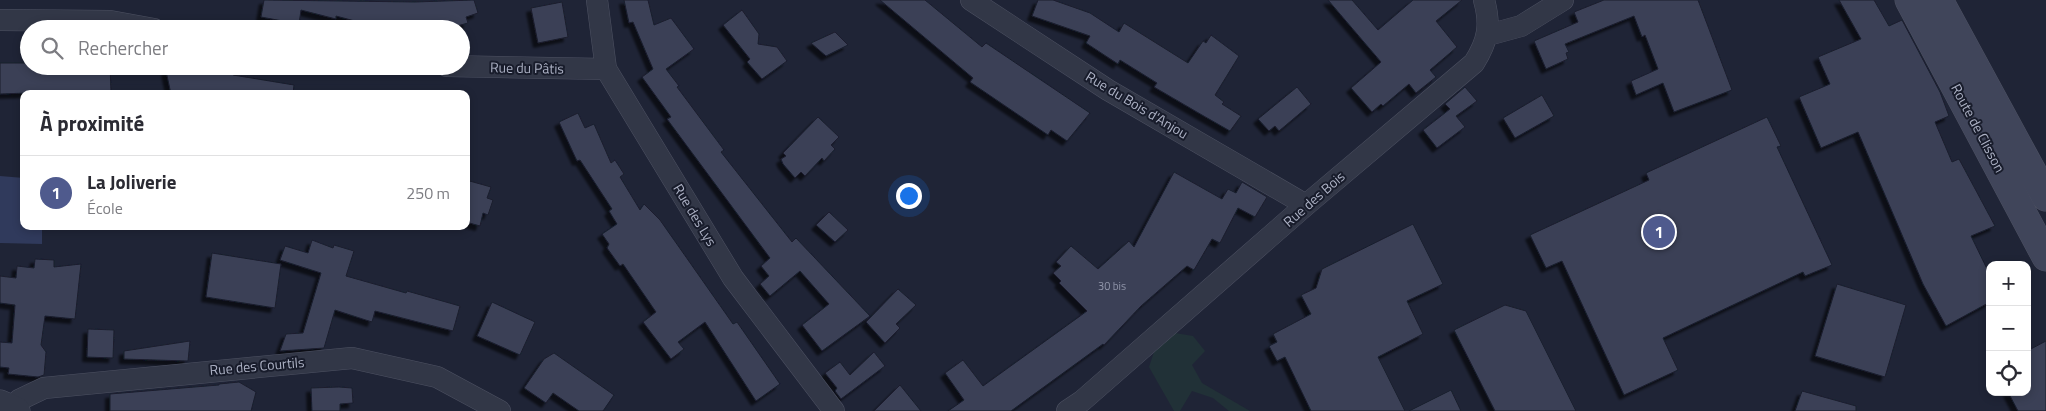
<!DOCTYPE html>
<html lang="fr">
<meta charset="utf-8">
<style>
:root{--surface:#fff;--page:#f7f7f7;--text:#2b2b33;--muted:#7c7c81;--line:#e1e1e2;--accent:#4f5a8d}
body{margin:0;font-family:"Titillium Web",sans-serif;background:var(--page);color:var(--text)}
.controls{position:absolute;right:15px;bottom:15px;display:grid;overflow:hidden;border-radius:10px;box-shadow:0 2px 8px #0003}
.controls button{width:45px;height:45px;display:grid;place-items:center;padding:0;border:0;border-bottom:1px solid var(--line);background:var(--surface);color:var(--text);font:25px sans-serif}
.you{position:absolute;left:908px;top:195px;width:18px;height:18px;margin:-12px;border:4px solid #fff;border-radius:50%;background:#1a73e8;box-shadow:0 0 0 8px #1a73e833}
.badge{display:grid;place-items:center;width:32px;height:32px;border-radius:50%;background:var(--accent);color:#fff;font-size:16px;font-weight:700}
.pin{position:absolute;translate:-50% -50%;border:2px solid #fff;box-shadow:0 1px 5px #0006}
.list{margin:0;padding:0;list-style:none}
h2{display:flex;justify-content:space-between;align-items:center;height:65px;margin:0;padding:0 20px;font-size:21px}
h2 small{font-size:16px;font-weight:400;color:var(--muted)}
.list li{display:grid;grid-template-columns:32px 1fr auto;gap:15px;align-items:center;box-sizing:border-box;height:75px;padding:0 20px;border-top:1px solid var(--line)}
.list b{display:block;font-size:19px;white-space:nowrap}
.list p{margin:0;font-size:16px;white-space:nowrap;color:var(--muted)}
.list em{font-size:16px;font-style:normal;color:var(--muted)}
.icon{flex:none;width:28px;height:28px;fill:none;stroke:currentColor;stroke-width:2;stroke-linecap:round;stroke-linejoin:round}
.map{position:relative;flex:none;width:2046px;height:411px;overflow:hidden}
.search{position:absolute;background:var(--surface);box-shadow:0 2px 8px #0003;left:20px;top:20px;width:450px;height:55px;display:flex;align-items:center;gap:12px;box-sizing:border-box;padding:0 18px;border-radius:28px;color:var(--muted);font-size:19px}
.panel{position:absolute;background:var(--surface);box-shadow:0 2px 8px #0003;left:20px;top:90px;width:450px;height:140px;border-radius:10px}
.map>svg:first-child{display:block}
.green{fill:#213137}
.water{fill:#303a5c}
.building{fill:#3b4157;stroke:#1a1e2d;filter:url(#shadow)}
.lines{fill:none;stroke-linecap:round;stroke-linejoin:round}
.minor-casing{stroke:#4d5162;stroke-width:22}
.tertiary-casing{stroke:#4d5162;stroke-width:29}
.secondary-casing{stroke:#4d5162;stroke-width:29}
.minor{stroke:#323747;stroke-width:21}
.tertiary{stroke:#323747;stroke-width:28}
.secondary{stroke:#40455a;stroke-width:28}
.labels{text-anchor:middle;stroke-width:4;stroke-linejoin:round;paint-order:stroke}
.number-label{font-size:11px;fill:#9095a9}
.street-label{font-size:14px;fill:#acb1c4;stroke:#181c2b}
</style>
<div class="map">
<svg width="2046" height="411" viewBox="0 0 2046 411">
<defs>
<filter id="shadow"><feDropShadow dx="-4.5" dy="4.5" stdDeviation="1" flood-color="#0009"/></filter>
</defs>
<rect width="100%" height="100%" fill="#1f2436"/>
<path class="green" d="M 1175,333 L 1193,336 L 1205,351 L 1192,365 L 1202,383 L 1250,411 L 1229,411 L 1213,398 L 1192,391 L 1180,411 L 1174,411 L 1149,367 L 1156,346 Z"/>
<path class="water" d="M 0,176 L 24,178 L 24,226 L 42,226 L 42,244 L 0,243 Z"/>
<path class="building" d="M 264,0 L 415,2 L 474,0 L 478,13 L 466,17 L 468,23 L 446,29 L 443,29 L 442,23 L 421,29 L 385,29 L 336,16 L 336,19 L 301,10 L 299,24 L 261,17 Z
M 624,0 L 648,0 L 654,25 L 671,18 L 694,49 L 666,69 L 679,86 L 677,87 L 724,150 L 721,152 L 792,242 L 796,238 L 870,316 L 822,351 L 802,325 L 829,304 L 800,271 L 770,296 L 760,284 L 769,276 L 761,266 L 770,258 L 667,119 L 671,117 L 642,77 L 653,69 L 633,22 L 629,23 Z
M 880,0 L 925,0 L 982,47 L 986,43 L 1090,113 L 1067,141 L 1051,130 L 1048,135 L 970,82 L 973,78 Z
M 1038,0 L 1053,0 L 1090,13 L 1119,32 L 1124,23 L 1188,63 L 1203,41 L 1206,43 L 1211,35 L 1239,56 L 1215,95 L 1224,102 L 1222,104 L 1241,116 L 1230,131 L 1202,115 L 1154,87 L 1157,83 L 1120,60 L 1118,64 L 1086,43 L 1090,36 L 1032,16 Z
M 1328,0 L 1352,0 L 1378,30 L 1413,0 L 1462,0 L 1436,21 L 1457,47 L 1430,70 L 1436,77 L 1416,93 L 1409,84 L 1383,106 L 1381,104 L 1372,112 L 1351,88 L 1381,62 Z
M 1604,0 L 1698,0 L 1732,90 L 1674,112 L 1663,83 L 1636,95 L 1631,81 L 1658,69 L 1645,35 L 1642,37 L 1634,16 L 1565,44 L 1569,52 L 1566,53 L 1568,59 L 1546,69 L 1534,41 L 1578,22 L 1574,12 Z
M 1839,0 L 1874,0 L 1889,26 L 1902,20 L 1940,92 L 1949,116 L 1935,122 L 1952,162 L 1959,159 L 1995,226 L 1971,236 L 1990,275 L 1990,302 L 1946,326 L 1923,284 L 1858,132 L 1821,148 L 1799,97 L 1830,84 L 1818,57 L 1861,39 Z
M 562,2 L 568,37 L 538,43 L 531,8 Z
M 742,10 L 759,34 L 758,44 L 777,47 L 787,61 L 762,79 L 747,62 L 750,59 L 723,25 Z
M 835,32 L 848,45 L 826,56 L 811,43 Z
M 0,63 L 29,63 L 29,66 L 110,66 L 111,91 L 107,91 L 107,94 L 81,94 L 81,91 L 0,94 Z
M 194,66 L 234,68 L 233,75 L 294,85 L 293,94 L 171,94 L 166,71 Z
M 1297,87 L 1311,104 L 1279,131 L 1275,126 L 1269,131 L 1258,119 Z
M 1465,87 L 1477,101 L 1456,116 L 1465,127 L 1437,148 L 1423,130 L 1450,109 L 1445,104 Z
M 1542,95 L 1554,116 L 1515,138 L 1503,118 Z
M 578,113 L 585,128 L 594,124 L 611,163 L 615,160 L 624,174 L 620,177 L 640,210 L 644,204 L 660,220 L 733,324 L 737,322 L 780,384 L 756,401 L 705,322 L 678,342 L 684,349 L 671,359 L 643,322 L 656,312 L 623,264 L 620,266 L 607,248 L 609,244 L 602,234 L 617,224 L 609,211 L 612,209 L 580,160 L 577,161 L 559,122 Z
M 818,117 L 839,137 L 831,145 L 835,149 L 824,161 L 822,158 L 805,176 L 801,172 L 795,178 L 783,164 L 781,159 L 786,156 L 783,153 Z
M 1767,117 L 1781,146 L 1777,147 L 1832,265 L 1805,276 L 1803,272 L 1663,338 L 1678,370 L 1624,395 L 1562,261 L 1546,268 L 1530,235 L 1649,180 L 1646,173 Z
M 1174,172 L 1222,199 L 1228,189 L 1236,193 L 1242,182 L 1267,197 L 1255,217 L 1238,208 L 1220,243 L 1212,239 L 1194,270 L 1187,266 L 1141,306 L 1104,345 L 1103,344 L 1011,411 L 948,411 L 964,400 L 945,373 L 963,360 L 983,386 L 1087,311 L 1059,283 L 1061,281 L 1053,273 L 1061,266 L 1056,262 L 1071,246 L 1098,269 L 1129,241 L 1134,247 Z
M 466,180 L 491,187 L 487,198 L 493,200 L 488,215 L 483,213 L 480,226 L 466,222 Z
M 829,212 L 848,230 L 835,242 L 816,225 Z
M 1413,224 L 1443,284 L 1407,301 L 1423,334 L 1378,357 L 1405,411 L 1311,411 L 1285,357 L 1277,361 L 1269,346 L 1277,342 L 1273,334 L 1311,314 L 1301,295 L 1316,288 L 1322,269 Z
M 312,240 L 333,248 L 334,245 L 354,251 L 346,276 L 406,293 L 407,291 L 460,306 L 453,331 L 375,311 L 372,322 L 335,310 L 324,348 L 280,351 L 286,334 L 303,333 L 321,273 L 280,260 L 285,246 L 308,253 Z
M 212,253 L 281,264 L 275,308 L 206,297 Z
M 35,259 L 54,260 L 54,267 L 81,264 L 75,319 L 45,316 L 41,345 L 46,352 L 44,375 L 38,377 L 8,374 L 9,368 L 0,367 L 0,342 L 12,343 L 15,305 L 0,303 L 0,276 L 16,278 L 17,266 L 34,268 Z
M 1837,284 L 1906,305 L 1885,377 L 1815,356 Z
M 898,289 L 916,305 L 896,324 L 900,328 L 885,343 L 866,322 Z
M 492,302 L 535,322 L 520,355 L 477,336 Z
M 1505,305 L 1526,311 L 1576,411 L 1495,411 L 1454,330 Z
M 88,329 L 114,330 L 113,358 L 87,357 Z
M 190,341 L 188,361 L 124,359 L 124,351 Z
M 2046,341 L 2046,411 L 2018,411 L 2008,392 L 2027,392 L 2027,351 Z
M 874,352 L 885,366 L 841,399 L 835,391 L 837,388 L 825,373 L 840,362 L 850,375 Z
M 554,353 L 614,395 L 603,411 L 579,411 L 553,393 L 546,403 L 524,388 L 544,359 Z
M 239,382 L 256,392 L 251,411 L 110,411 L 110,394 L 219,385 L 219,384 Z
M 900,385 L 921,411 L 874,411 Z
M 339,387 L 352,388 L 353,403 L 340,404 L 340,411 L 312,411 L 311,388 Z
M 1451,390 L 1461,411 L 1409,411 Z
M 1802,391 L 1856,406 L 1856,411 L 1795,411 Z"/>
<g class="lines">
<defs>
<path id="minor" d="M 597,0 L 606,69 L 733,278 L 834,411
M 971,0 L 1108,90 L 1306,205
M 0,20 L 110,21 L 154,29
M 1488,35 L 1521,26 L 1563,0
M 447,66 L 606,69
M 10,408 L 19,400 L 44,388 L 352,358 L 437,377 L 500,411
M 1067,411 L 1082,401 L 1306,205 L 1474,63 C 1488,41 1491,25 1484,0"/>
<path id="tertiary" d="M 0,404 L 16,411"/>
<path id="secondary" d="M 1909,0 L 2046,257
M 1939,0 L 2046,197"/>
</defs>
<use href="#minor" class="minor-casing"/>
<use href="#tertiary" class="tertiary-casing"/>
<use href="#secondary" class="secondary-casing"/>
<use href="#minor" class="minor"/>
<use href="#tertiary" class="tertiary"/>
<use href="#secondary" class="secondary"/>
</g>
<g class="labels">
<g class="number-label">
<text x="1112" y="290">30 bis</text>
</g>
<g class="street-label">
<text transform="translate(527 68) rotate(1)" y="5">Rue du Pâtis</text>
<text transform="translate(1137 105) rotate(31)" y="5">Rue du Bois d'Anjou</text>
<text transform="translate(1978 128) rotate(62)" y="5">Route de Clisson</text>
<text transform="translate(1314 199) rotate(-41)" y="5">Rue des Bois</text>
<text transform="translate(695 215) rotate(59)" y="5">Rue des Lys</text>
<text transform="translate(257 366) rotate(-5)" y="5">Rue des Courtils</text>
</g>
</g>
</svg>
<div class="controls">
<button>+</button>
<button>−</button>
<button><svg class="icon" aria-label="locate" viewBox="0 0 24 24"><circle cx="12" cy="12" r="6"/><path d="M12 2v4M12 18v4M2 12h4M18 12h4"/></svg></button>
</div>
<div class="you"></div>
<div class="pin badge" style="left:1659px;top:232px">1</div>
<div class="search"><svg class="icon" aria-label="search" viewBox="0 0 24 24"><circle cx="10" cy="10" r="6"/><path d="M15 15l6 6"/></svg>Rechercher</div>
<section class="panel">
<h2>À proximité<small></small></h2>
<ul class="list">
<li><span class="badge">1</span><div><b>La Joliverie</b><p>École</p></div><em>250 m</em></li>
</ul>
</section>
</div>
